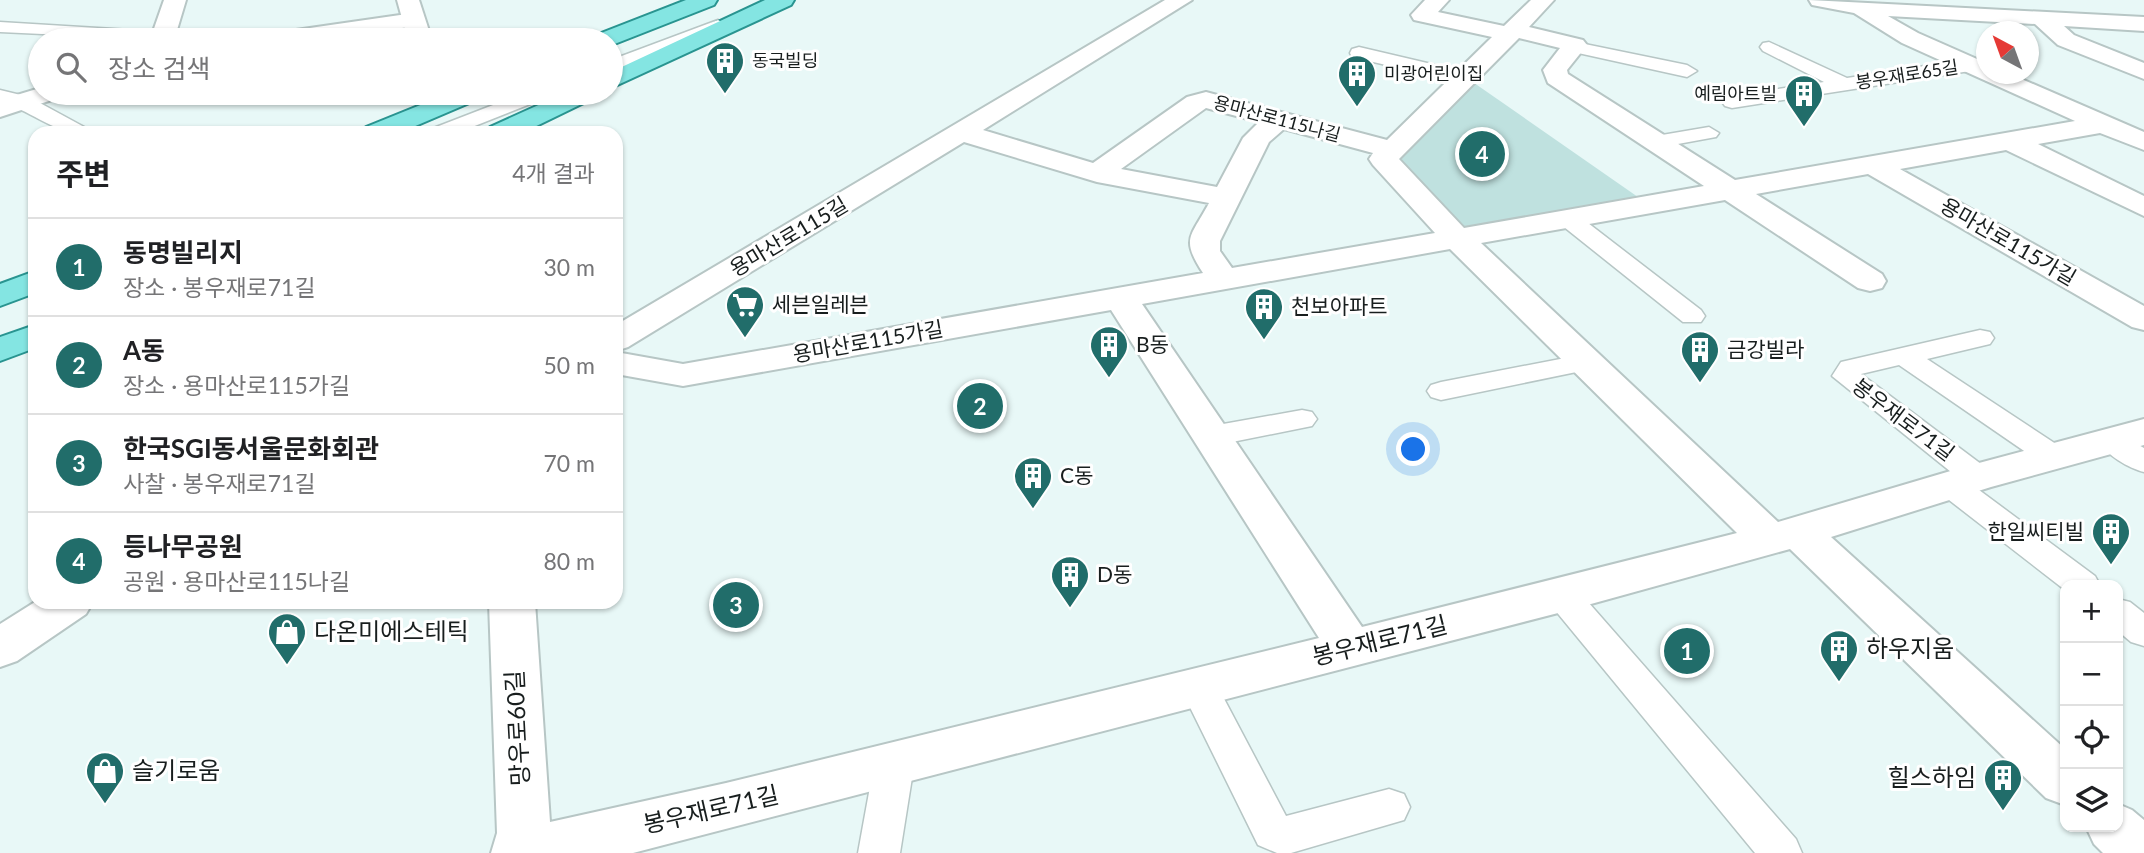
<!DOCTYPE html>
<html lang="ko">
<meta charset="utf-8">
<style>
:root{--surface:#fff;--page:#f6f6f6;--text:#202124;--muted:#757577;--line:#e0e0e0;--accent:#216d6a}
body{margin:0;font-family:Lato,"Noto Sans KR",sans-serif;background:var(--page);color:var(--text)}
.controls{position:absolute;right:21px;bottom:21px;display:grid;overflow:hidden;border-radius:14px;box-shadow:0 2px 5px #0004}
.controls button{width:63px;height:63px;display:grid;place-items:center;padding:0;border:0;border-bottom:2px solid var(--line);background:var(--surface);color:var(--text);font:35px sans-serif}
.compass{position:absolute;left:1976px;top:21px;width:63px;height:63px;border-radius:50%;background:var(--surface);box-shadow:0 2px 5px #0004;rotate:319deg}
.you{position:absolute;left:1414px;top:450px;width:24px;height:24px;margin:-18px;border:5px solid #fff;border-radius:50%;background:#1a73e8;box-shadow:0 0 0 10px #1a73e833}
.badge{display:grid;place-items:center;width:46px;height:46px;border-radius:50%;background:var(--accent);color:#fff;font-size:23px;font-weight:700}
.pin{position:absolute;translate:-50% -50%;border:4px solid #fff;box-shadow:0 2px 7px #0006}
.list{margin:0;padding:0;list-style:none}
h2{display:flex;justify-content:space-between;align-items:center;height:91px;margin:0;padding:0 28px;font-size:30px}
h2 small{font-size:23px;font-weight:400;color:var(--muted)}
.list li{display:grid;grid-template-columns:46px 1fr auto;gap:21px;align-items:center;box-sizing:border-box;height:98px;padding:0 28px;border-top:2px solid var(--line)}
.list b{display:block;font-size:26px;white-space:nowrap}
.list p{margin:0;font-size:23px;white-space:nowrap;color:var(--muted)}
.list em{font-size:23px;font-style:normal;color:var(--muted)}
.icon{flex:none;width:38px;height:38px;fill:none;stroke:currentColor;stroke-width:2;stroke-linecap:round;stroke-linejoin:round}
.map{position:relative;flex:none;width:2144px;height:853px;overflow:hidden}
.search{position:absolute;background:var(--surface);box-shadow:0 2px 5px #0004;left:28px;top:28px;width:595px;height:77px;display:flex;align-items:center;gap:18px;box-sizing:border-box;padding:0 24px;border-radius:38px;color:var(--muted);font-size:26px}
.panel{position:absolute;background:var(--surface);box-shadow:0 2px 5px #0004;left:28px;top:126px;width:595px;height:483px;border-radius:21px}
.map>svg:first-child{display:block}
.green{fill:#bfe1df}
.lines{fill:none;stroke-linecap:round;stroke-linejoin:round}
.service-casing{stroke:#b7c6c5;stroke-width:3}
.minor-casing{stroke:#b7c6c5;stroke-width:4}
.tertiary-casing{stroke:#b7c6c5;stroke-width:4}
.primary-casing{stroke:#299490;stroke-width:4}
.service{fill:#fff;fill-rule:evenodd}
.minor{fill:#fff;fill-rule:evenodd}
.tertiary{fill:#fff;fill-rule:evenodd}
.primary{fill:#84e5e2;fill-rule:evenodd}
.labels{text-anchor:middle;stroke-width:6;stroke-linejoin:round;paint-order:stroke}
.far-poi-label{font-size:18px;fill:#181e1e;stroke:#fff;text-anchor:start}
.far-street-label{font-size:18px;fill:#181e1e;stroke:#fff}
.street-label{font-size:21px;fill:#181e1e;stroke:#fff}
.poi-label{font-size:21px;fill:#181e1e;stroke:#fff;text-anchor:start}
.near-poi-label{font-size:24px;fill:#181e1e;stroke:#fff;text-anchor:start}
.near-street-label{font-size:24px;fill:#181e1e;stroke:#fff}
</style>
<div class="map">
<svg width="2144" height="853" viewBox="0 0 2144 853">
<rect width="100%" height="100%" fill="#e8f8f7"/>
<path class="green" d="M 1467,78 L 1648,204 L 1457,238 L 1383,159 Z"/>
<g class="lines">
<defs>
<path id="service" d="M 718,20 L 727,25 L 724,29 L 611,72 L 611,60 Z
M 0,22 L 163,32 L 172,37 L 170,40 L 0,32 Z
M 1575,42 L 1687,65 L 1697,71 L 1687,77 L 1569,51 L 1566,47 L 1569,43 Z
M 1769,42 L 1847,78 L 1970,59 L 1979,65 L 1970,71 L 1732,108 L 1725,106 L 1722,102 L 1732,96 L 1824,82 L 1763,51 L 1760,47 L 1763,43 Z
M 1359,47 L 1474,74 L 1477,78 L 1467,84 L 1352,57 L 1350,53 L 1352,49 Z
M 0,90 L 29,97 L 86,128 L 81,133 C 53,133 27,108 0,102 Z
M 524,93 L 551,93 L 548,97 L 457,133 L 428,133 L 431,129 Z
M 1709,127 L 1719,133 L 1716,137 L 1656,148 L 1645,142 L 1656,136 Z
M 1567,211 L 1575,213 L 1701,310 L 1705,316 L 1701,322 L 1683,322 L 1559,223 L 1555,218 L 1559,213 Z
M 1980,330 L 1990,332 L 1994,338 L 1990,344 L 1927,359 L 2065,450 L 2069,457 L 2065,464 L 2054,467 L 2043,464 L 1899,365 L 1861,374 L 1989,470 L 1994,477 L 1989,484 L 1975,487 L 2095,576 L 2100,585 L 2065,585 L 2065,590 L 1940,493 L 1935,485 L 1940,477 L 1956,476 L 1832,376 L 1841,362 Z
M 1586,354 L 1596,356 L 1600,362 L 1596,368 L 1441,400 L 1431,397 L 1427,391 L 1431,385 L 1441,382 Z
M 1302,410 L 1312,412 L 1317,419 L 1312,426 L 1212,446 L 1201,443 L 1197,436 L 1201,429 L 1212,426 Z
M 2113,431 L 2144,448 L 2144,472 C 2128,468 2107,455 2098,441 L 2102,434 Z
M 1562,582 L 1574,586 L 1796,839 L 1802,853 L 1755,853 L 1550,604 L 1545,595 L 1550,586 Z
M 2118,599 L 2130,602 L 2144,613 L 2144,646 L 2131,642 L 2118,631 Z
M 1199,672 L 1212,676 L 1286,816 L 1389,789 L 1404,794 L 1410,807 L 1404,820 L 1291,853 L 1277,853 L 1258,845 L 1180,687 L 1186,676 Z
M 894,748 L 908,753 L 914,765 L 900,853 L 858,853 L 874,765 L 880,753 Z"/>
<path id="minor" d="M 164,0 L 186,0 L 174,40 L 150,40 Z
M 1165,0 L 1192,0 L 983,130 L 1093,163 L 1187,97 L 1206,92 L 1387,140 L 1492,37 L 1414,20 L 1411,15 L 1425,0 L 1449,0 L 1438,12 L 1504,26 L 1531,0 L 1554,0 L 1529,27 L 1583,40 L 1587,45 L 1567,70 L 1568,74 L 1735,180 L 2075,121 L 1902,43 L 1854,13 L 1812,5 L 1809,0 L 2144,17 L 2144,31 L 2064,26 L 2074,35 L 2144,63 L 2144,79 L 2058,45 L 2035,24 L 1888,16 L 1918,33 L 1986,63 L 1986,74 L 2010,74 L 2144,132 L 2144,150 L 2100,133 L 2038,144 L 2144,196 L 2144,216 L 2006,150 L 1900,169 L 2144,306 L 2144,330 L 2132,327 L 1868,174 L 1756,194 L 1882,274 L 1886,281 L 1882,288 L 1870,291 L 1858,288 L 1725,200 L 1481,243 L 1778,522 L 1964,467 L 2144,419 L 2144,445 L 1991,487 L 1831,537 L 2065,749 L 2065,805 L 2046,798 L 1790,549 L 1562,612 L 633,853 L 491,853 L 497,833 L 489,602 L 535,602 L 550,822 L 726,783 L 1319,638 L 1111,310 L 683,386 L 616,374 L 616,352 L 683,364 L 1203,273 C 1180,238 1191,237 1209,203 L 1097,182 L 964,142 L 628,347 L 616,351 L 616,325 ZM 1519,38 L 1560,48 L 1543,70 L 1548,83 L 1704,186 L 1464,228 L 1399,159 ZM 1206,108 L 1259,122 L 1243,138 L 1217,187 L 1121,169 ZM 1284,129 L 1373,153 L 1369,159 L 1373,165 L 1435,233 L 1232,268 L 1220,251 L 1220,241 L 1269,142 ZM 1450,249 L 1737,533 L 1362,627 L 1142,304 Z
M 414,13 L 425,20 L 422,25 L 322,40 L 263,40 L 267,35 L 275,33 Z
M 40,88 L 40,93 L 62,93 L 58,98 L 0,117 L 0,100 Z
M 35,602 L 93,602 L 86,614 L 17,661 L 0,667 L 0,624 Z
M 2118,804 L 2132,810 L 2144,820 L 2144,853 L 2103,853 L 2094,844 L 2086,827 L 2118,827 Z"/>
<path id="tertiary" d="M 397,0 L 419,0 L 432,40 L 408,40 Z"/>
<path id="primary" d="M 686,0 L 717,0 L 714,5 L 612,45 L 611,40 L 592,40 L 596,35 Z
M 765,0 L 794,0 L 791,5 L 611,88 L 611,72 Z
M 450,93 L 485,93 L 481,98 L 399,133 L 362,133 L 366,127 Z
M 565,93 L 598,93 L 594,98 L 522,133 L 486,133 L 490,127 Z
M 35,271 L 35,293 L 0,306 L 0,284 Z
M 35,325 L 35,348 L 0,361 L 0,337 Z"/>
</defs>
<use href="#service" class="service-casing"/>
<use href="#minor" class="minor-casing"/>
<use href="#tertiary" class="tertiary-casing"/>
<use href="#primary" class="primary-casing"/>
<use href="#service" class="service"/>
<use href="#minor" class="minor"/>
<use href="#tertiary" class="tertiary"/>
<use href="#primary" class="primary"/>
</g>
<defs>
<symbol id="building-pin" viewBox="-11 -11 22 30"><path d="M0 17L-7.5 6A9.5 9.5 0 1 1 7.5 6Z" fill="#216d6a" stroke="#fff"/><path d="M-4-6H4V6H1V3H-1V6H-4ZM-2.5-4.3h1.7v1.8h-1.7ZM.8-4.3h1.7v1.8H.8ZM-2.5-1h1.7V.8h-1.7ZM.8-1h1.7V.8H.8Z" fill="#fff"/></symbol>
<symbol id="supermarket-pin" viewBox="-11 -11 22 30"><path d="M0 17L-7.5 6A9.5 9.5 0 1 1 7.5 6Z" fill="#216d6a" stroke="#fff"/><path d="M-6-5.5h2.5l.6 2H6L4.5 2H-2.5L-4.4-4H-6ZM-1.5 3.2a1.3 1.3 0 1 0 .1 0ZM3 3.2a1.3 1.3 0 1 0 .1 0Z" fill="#fff"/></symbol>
<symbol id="shop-pin" viewBox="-11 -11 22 30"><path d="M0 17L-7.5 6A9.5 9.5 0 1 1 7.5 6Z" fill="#216d6a" stroke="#fff"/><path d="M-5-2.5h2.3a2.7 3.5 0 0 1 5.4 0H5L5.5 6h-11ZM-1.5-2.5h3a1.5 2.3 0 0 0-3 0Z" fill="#fff"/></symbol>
</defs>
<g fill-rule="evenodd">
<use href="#building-pin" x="703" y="39" width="44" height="60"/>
<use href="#building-pin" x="1335" y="52" width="44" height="60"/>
<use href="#building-pin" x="1782" y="72" width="44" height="60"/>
<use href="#supermarket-pin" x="723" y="283" width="44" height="60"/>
<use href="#building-pin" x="1242" y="285" width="44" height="60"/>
<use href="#building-pin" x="1087" y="323" width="44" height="60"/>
<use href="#building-pin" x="1678" y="328" width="44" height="60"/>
<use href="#building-pin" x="1011" y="454" width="44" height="60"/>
<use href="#building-pin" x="2089" y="510" width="44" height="60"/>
<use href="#building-pin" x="1048" y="553" width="44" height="60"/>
<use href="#shop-pin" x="265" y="610" width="44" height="60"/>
<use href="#building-pin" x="1817" y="627" width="44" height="60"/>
<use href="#shop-pin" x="83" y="749" width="44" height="60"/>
<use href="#building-pin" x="1981" y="756" width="44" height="60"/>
</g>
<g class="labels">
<g class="far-poi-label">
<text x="752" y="67">동국빌딩</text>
<text x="1384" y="80">미광어린이집</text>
<text x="1777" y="100" text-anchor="end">예림아트빌</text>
</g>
<g class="far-street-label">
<text transform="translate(1907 75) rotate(-9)" y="6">봉우재로65길</text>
<text transform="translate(1277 119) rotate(15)" y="6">용마산로115나길</text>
</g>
<g class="street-label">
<text transform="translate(789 237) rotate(-31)" y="7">용마산로115길</text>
<text transform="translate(2008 242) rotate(30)" y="7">용마산로115가길</text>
<text transform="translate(868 342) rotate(-10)" y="7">용마산로115가길</text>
<text transform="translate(1903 420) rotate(37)" y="7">봉우재로71길</text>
</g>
<g class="poi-label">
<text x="772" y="312">세븐일레븐</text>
<text x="1291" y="314">천보아파트</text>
<text x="1136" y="352">B동</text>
<text x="1727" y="357">금강빌라</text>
<text x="1060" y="483">C동</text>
<text x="2084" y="539" text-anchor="end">한일씨티빌</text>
<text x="1097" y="582">D동</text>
</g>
<g class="near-poi-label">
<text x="314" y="640">다온미에스테틱</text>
<text x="1866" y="657">하우지움</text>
<text x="132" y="779">슬기로움</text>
<text x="1976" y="786" text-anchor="end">힐스하임</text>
</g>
<g class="near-street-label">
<text transform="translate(1380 641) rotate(-14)" y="8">봉우재로71길</text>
<text transform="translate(518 728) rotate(-93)" y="8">망우로60길</text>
<text transform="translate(711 810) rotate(-13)" y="8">봉우재로71길</text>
</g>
</g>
</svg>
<div class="controls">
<button>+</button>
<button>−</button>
<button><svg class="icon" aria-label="locate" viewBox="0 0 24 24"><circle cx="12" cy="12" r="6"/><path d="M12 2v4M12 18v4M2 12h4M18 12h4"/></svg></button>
<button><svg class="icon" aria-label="layers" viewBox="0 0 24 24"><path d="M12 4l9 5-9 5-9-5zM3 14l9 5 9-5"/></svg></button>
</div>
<svg class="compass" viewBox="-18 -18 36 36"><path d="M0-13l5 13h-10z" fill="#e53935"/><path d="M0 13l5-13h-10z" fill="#757577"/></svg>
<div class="you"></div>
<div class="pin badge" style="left:1687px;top:651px">1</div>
<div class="pin badge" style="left:980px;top:406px">2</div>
<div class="pin badge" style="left:736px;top:605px">3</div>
<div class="pin badge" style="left:1482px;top:154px">4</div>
<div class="search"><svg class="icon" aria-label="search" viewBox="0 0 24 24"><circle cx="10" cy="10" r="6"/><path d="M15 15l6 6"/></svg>장소 검색</div>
<section class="panel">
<h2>주변<small>4개 결과</small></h2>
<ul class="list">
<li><span class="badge">1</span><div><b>동명빌리지</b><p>장소 · 봉우재로71길</p></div><em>30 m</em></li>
<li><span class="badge">2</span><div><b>A동</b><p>장소 · 용마산로115가길</p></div><em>50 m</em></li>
<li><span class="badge">3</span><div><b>한국SGI동서울문화회관</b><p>사찰 · 봉우재로71길</p></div><em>70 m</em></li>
<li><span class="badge">4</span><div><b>등나무공원</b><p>공원 · 용마산로115나길</p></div><em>80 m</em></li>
</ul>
</section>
</div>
